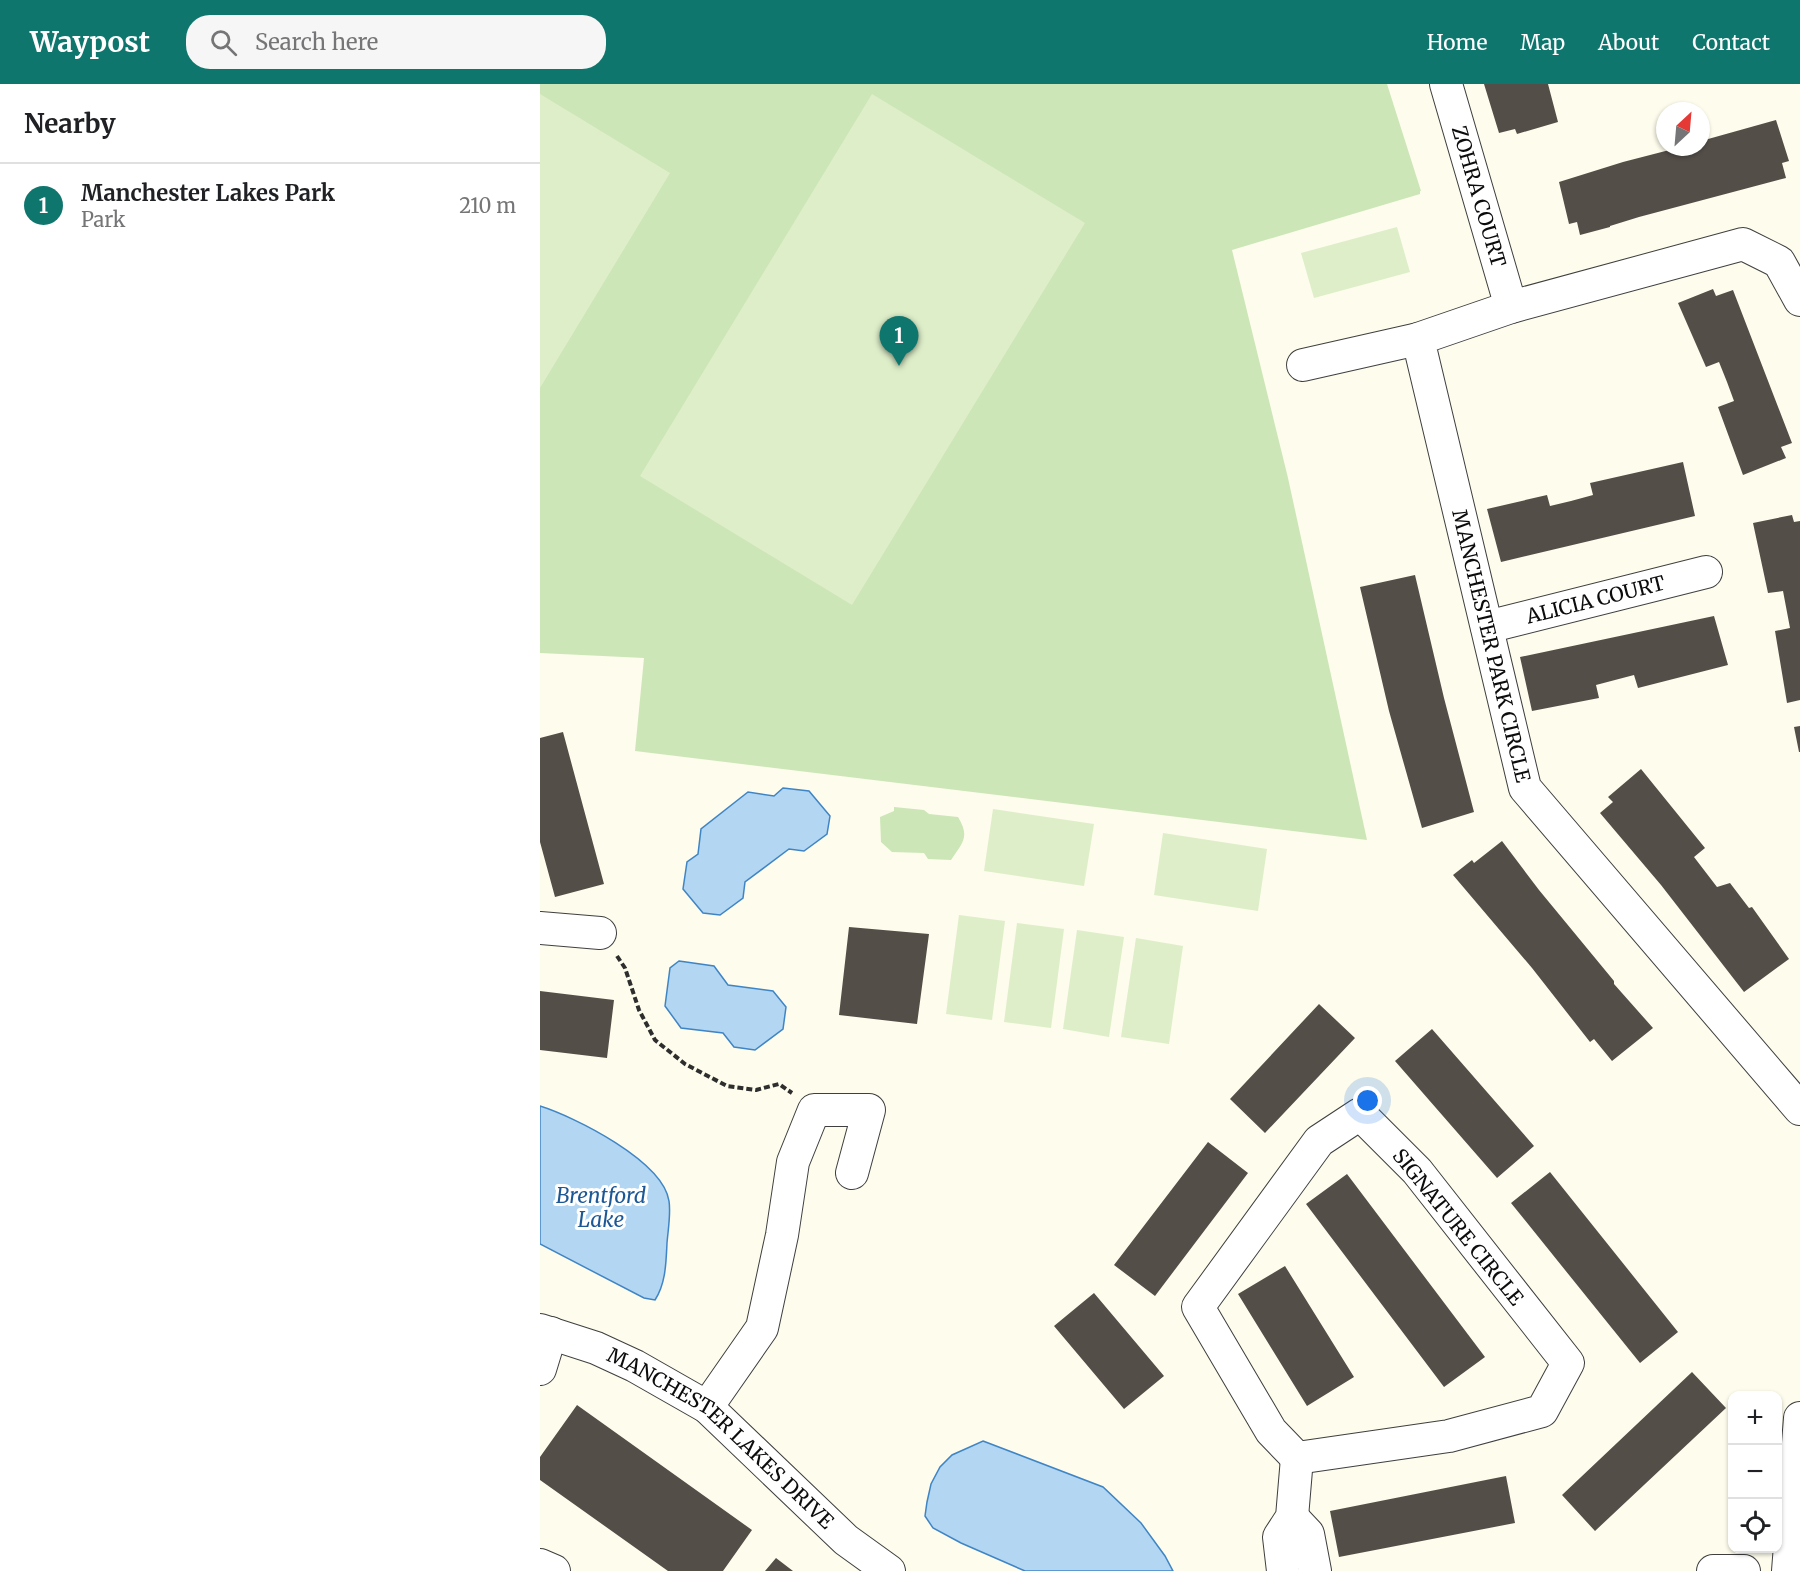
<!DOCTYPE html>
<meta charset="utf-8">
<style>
:root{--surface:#fff;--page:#f6f6f6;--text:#202124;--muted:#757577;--line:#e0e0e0;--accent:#0f766e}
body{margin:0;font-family:Merriweather,serif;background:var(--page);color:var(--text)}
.controls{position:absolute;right:18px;bottom:18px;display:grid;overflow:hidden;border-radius:12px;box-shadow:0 2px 4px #0004}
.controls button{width:54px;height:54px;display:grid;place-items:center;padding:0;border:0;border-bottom:2px solid var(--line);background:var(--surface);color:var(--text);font:30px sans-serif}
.compass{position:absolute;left:1116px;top:18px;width:54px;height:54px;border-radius:50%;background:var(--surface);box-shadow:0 2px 4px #0004;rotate:26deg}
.you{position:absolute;left:828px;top:1017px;width:21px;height:21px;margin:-15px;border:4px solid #fff;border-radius:50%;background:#1a73e8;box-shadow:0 0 0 9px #1a73e833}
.badge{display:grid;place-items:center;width:39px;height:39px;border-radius:50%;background:var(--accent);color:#fff;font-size:20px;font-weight:700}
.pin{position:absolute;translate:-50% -50px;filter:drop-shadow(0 2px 3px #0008)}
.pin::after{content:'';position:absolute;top:32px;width:21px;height:18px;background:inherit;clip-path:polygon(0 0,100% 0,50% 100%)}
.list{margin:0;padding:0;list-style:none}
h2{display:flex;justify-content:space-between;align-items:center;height:78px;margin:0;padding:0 24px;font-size:26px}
h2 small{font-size:20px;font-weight:400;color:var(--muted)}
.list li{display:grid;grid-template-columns:39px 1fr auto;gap:18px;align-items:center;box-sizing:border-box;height:84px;padding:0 24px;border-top:2px solid var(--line)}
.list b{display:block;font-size:22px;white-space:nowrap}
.list p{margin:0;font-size:20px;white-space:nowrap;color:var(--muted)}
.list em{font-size:20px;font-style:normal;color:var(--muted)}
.icon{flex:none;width:33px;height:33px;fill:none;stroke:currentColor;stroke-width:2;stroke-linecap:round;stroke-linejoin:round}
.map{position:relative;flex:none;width:1260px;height:1487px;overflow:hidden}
header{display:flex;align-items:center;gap:36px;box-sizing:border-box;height:84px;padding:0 30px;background:var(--accent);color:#fff}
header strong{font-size:28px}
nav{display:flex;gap:33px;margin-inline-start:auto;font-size:21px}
.search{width:420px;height:54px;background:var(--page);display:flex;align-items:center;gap:15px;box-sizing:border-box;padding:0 21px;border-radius:24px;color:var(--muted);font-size:22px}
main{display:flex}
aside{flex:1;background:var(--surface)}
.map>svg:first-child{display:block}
.green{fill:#cce6b8}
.pitch{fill:#deeec9}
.water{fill:#b3d6f2;stroke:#3f85c5;stroke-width:1.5}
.building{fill:#544e49}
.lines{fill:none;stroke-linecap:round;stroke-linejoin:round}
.minor-casing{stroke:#3f3f3f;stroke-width:34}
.path{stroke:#2e2e2e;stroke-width:4;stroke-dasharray:6 3;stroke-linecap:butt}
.minor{stroke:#fff;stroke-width:32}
.labels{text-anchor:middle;stroke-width:6;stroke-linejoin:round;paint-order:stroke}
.street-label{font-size:20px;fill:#0c0c0c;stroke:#fff}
.water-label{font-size:21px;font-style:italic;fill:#1d5896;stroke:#fff}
</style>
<header>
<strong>Waypost</strong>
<div class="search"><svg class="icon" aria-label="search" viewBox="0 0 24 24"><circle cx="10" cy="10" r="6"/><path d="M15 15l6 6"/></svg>Search here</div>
<nav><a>Home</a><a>Map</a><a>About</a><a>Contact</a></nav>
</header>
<main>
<aside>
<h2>Nearby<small></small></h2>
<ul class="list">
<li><span class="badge">1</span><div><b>Manchester Lakes Park</b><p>Park</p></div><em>210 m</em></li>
</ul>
</aside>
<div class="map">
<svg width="1260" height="1487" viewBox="0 0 1260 1487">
<rect width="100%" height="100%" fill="#fefcec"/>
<path class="green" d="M 0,0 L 847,0 L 881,107 L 880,107 L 880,110 L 692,166 L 748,394 L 827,756 L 95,667 L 104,574 L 0,569 Z
M 354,723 L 384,726 L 389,730 L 418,733 C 430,753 423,758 411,776 L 388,775 L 384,769 L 352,768 L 341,758 L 340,733 L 354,727 Z"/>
<path class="pitch" d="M 0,10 L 130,89 L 0,304 Z
M 332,10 L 545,139 L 312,521 L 100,392 Z
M 857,143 L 870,188 L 774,214 L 761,169 Z
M 453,725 L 554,740 L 544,802 L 444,787 Z
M 623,749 L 727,765 L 718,827 L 614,811 Z
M 419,831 L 465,837 L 452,936 L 406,930 Z
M 477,839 L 524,845 L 511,944 L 464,938 Z
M 537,846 L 584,853 L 569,953 L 523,945 Z
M 596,854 L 643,862 L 629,960 L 581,953 Z"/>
<path class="water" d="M 243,704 L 269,707 L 290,732 L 287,750 L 264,767 L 249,765 L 205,798 L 203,814 L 180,831 L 163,829 L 143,805 L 147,778 L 158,770 L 161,745 L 208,708 L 234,712 Z
M 139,877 L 174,882 L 188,901 L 233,907 L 246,923 L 243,945 L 215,966 L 194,963 L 183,949 L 141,944 L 125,922 L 130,884 Z
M 0,1022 C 35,1033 123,1077 129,1117 C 131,1130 128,1146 127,1159 C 126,1178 126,1199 115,1216 L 104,1214 L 0,1160 Z
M 443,1357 L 563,1403 L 601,1439 L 625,1472 L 633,1487 L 485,1487 L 421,1459 L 393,1444 L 385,1432 L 387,1418 L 391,1400 L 400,1383 L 412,1371 Z"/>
<path class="building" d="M 944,0 L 1008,0 L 1018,38 L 977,50 L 975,45 L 959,49 Z
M 1236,36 L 1249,77 L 1242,79 L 1246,94 L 1099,133 L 1070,142 L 1070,143 L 1040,151 L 1037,138 L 1029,140 L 1019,98 L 1083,78 L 1141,63 L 1161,63 L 1161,57 Z
M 1173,205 L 1176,212 L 1193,206 L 1252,359 L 1241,363 L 1246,374 L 1203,391 L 1178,323 L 1194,317 L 1187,298 L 1179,278 L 1166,283 L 1138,219 Z
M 1143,378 L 1155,432 L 961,478 L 947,425 L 1007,411 L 1010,422 L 1031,417 L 1053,411 L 1050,399 Z
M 1252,431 L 1254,438 L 1260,437 L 1260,616 L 1247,619 L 1235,547 L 1250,544 L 1243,507 L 1228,509 L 1213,439 Z
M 875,491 L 904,614 L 934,728 L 882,744 L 849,627 L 820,503 Z
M 1174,532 L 1188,581 L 1098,604 L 1094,591 L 1056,601 L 1059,614 L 992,627 L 980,573 Z
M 1260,642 L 1260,668 L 1259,668 L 1254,643 Z
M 23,648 L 64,800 L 15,813 L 0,758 L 0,654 Z
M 1101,685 L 1165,764 L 1154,773 L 1177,803 L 1190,799 L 1209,824 L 1212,823 L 1249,875 L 1204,908 L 1121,801 L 1060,729 L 1073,718 L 1068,713 Z
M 962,757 L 999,806 L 1074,897 L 1074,900 L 1113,944 L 1072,977 L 1054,955 L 1050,958 L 992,884 L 913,791 L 932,776 L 934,779 Z
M 309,843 L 389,850 L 377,940 L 299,931 Z
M 0,907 L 74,916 L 67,974 L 0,966 Z
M 779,920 L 815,954 L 725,1049 L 690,1015 Z
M 892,945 L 994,1062 L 957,1094 L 855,977 Z
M 668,1058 L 708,1089 L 615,1212 L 574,1181 Z
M 1010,1088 L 1138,1248 L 1100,1279 L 971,1119 Z
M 807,1090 L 945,1273 L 904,1303 L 766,1120 Z
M 745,1182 L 814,1293 L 767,1322 L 698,1210 Z
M 554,1209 L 624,1292 L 584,1325 L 514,1242 Z
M 1152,1288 L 1186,1324 L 1055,1447 L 1022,1411 Z
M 37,1321 L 212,1446 L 183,1487 L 128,1487 L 0,1396 L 0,1373 Z
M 966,1392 L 975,1439 L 799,1473 L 790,1427 Z
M 236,1474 L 253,1487 L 225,1487 Z"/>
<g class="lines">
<defs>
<g id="minor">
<path id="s1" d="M 906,0 L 971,223"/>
<path id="s2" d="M 1260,216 L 1239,178 L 1203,160 L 971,223 L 878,255 L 985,704 L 1260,1025"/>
<path d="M 763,281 L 878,255"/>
<path id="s3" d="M 947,543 L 1166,488"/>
<path d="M 0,844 L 60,849"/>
<path d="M 820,1030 L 877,1087 L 1028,1279 L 1002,1327 L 909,1352 L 757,1374 L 731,1347 L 658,1223 L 779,1057 Z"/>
<path id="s4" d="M 0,1246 L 56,1264 L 95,1282 L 167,1323 L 306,1456 L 349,1487"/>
<path d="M 0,1285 L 11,1249"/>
<path d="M 167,1323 L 222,1244 L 242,1151 L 253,1078 L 274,1026 L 329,1026 L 312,1089"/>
<path d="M 752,1433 L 768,1450 L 775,1487"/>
<path d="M 0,1481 L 14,1487"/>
<path d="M 743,1487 L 739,1453 L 752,1433 L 757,1374"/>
<path d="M 1173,1487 L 1204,1487"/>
<path d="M 1248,1487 L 1260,1334"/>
</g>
</defs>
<use href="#minor" class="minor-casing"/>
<path class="path" d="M 77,872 L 85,884 L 99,926 L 115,956 L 145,980 L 187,1002 L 216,1006 L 239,1000 L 252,1009"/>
<use href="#minor" class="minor"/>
</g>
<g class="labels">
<g class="street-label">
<text dy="7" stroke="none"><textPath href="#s1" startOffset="117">ZOHRA COURT</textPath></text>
<text dy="7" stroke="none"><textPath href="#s3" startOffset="112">ALICIA COURT</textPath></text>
<text dy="7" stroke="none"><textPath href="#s2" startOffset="738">MANCHESTER PARK CIRCLE</textPath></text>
<text transform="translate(918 1143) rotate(51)" y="7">SIGNATURE CIRCLE</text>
<text dy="7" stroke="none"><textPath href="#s4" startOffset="214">MANCHESTER LAKES DRIVE</textPath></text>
</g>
<g class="water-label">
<text x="61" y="1119">Brentford<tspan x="61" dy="24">Lake</tspan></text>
</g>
</g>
</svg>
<div class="controls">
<button>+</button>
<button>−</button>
<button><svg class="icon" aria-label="locate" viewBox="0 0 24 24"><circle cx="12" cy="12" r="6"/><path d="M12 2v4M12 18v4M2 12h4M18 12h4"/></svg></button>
</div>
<svg class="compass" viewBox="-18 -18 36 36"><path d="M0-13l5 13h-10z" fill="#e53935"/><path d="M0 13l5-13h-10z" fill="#757577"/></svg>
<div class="you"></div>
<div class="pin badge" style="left:359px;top:282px">1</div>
</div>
</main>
